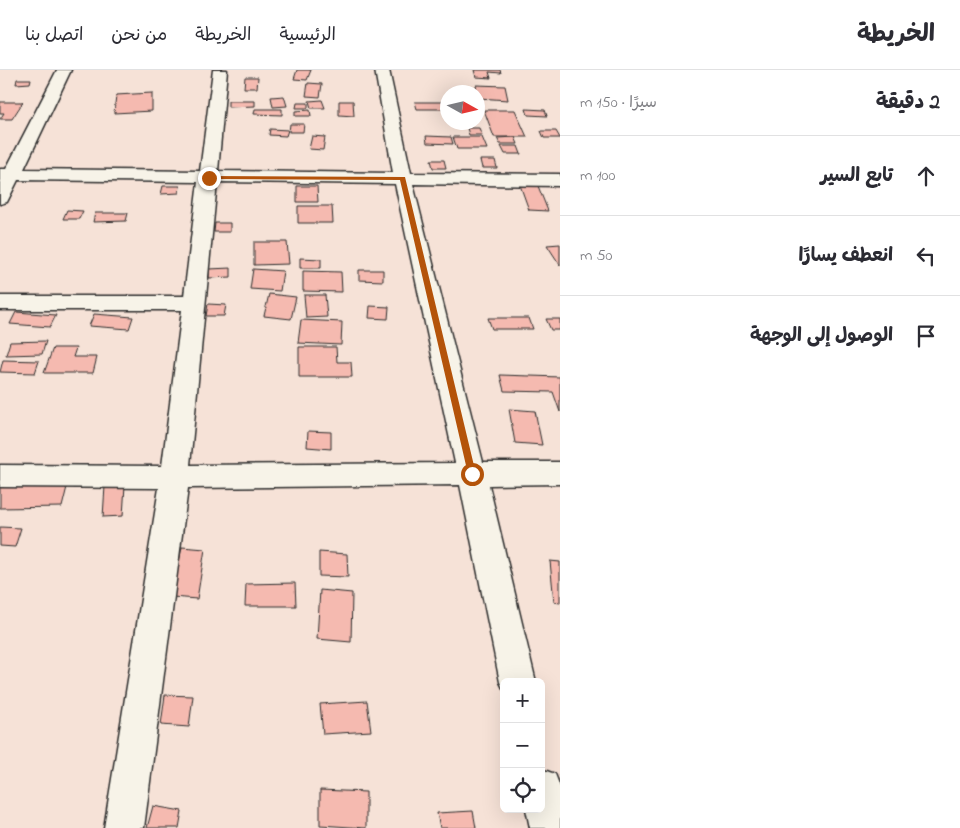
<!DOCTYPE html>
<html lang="ar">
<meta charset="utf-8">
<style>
:root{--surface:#fff;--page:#f7f7f7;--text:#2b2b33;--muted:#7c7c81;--line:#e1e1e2}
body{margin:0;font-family:"Indie Flower","Playpen Sans Arabic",sans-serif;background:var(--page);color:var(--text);direction:rtl}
.controls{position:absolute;right:15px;bottom:15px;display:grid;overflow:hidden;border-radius:8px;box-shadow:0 5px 20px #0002}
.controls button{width:45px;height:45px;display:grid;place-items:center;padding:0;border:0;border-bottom:1px solid var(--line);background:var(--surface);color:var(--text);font:25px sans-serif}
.compass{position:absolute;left:440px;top:15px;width:45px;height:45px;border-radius:50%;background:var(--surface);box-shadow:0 5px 20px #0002;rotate:98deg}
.stop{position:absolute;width:15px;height:15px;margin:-11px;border:4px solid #b45309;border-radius:50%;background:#fff}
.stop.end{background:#b45309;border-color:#fff;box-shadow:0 1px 5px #0008}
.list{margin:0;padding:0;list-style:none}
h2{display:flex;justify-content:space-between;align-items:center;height:65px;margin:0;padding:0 20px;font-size:21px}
h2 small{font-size:16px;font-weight:400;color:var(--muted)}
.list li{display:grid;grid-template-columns:32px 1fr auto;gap:15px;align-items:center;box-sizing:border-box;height:80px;padding:0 20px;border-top:1px solid var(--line)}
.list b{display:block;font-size:19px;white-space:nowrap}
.list em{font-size:16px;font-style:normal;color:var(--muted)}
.icon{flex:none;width:28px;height:28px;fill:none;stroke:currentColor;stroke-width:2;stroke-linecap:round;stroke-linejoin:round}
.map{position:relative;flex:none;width:560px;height:758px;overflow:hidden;direction:ltr}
header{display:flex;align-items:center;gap:30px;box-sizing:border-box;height:70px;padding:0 25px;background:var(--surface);border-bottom:1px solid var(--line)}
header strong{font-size:24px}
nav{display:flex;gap:28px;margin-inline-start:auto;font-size:18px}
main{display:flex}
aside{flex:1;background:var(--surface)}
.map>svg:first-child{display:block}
.building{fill:#f5bab0;stroke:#2b2b2b}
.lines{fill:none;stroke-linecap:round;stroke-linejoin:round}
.minor-casing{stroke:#2b2b2b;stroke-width:3}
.minor{fill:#f7f3e8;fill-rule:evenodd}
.route{fill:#b45309}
</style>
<header>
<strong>الخريطة</strong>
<nav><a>الرئيسية</a><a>الخريطة</a><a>من نحن</a><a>اتصل بنا</a></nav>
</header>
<main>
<aside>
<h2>2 دقيقة<small>سيرًا · 150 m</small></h2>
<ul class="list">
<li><svg class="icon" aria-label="ahead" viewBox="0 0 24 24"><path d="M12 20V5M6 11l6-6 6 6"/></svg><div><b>تابع السير</b></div><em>100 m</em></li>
<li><svg class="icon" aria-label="left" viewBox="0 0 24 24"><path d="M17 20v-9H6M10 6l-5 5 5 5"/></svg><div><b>انعطف يسارًا</b></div><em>50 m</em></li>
<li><svg class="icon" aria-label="arrive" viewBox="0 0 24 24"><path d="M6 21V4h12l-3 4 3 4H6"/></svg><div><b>الوصول إلى الوجهة</b></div></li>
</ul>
</aside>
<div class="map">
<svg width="560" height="758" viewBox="0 0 560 758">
<rect width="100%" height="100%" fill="#f6e2d7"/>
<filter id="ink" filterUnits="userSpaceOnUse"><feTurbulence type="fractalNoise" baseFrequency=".02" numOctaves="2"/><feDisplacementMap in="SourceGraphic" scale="10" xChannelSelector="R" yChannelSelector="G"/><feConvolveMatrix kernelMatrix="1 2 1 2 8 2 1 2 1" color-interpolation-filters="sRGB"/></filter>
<g filter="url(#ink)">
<path class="building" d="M 297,0 L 311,0 L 307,10 L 294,9 Z
M 474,0 L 500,0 L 501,3 L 489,2 L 491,8 L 476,7 Z
M 245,7 L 258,7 L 257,18 L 244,18 Z
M 17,9 L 31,9 L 30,13 L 16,14 Z
M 308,13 L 322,14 L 320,27 L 306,26 Z
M 476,15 L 505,16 L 508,30 L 478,28 Z
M 152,23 L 152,41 L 114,43 L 116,25 Z
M 284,26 L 287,36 L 273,37 L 271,27 Z
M 322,30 L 325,38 L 311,38 L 309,31 Z
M 228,31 L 255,31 L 255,36 L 228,37 Z
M 339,31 L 353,31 L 354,46 L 339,45 Z
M 0,32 L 23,32 L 12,49 L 0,49 L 4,43 L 0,43 Z
M 415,32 L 444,32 L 446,39 L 417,39 Z
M 297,33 L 308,33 L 308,38 L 296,38 Z
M 255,39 L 282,39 L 282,45 L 254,44 Z
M 526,39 L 545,40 L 547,46 L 528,45 Z
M 310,40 L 311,46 L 295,46 L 295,41 Z
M 484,40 L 515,40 L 527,67 L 494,67 Z
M 290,54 L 304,54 L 303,62 L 289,62 Z
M 467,58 L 479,58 L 482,65 L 469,65 Z
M 270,59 L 288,60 L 286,66 L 269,65 Z
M 541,61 L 556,61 L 560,68 L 544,68 Z
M 312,66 L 325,67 L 323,80 L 309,79 Z
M 426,66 L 451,67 L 453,74 L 427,73 Z
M 453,67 L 482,67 L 487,79 L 457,79 Z
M 515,67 L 518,74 L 500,74 L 497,68 Z
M 501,76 L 518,76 L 521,84 L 505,84 Z
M 431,90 L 444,90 L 446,98 L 433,98 Z
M 480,90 L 495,90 L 497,98 L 482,98 Z
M 520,115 L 538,116 L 548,141 L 529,140 Z
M 163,116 L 180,116 L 179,123 L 161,124 Z
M 297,116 L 317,116 L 318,132 L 297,132 Z
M 298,136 L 332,136 L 333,153 L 298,153 Z
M 67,140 L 83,141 L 79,149 L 63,149 Z
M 95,143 L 128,143 L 126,151 L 93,152 Z
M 215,153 L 230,153 L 230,162 L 214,162 Z
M 254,172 L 287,172 L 289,194 L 254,195 Z
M 560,174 L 560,195 L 547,175 Z
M 300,188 L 321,189 L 321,198 L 300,198 Z
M 231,198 L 231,207 L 209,208 L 209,199 Z
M 253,199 L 283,201 L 280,221 L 250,219 Z
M 359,200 L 383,200 L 383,211 L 359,210 Z
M 303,201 L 341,202 L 342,222 L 303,221 Z
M 269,224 L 296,227 L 291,249 L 264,246 Z
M 304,225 L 325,225 L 327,247 L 306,248 Z
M 208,234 L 226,235 L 224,246 L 206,246 Z
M 370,236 L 389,237 L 388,249 L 369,248 Z
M 16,242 L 56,245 L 50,257 L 10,254 Z
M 94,244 L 133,247 L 129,259 L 89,256 Z
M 488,248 L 529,248 L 533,259 L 492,259 Z
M 546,249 L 560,249 L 560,260 L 551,260 Z
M 301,250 L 342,252 L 341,275 L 298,273 Z
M 46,271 L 42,284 L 6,285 L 10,272 Z
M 299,277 L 336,277 L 337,292 L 351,292 L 352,307 L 299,307 Z
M 53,278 L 76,278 L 73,287 L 97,287 L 93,303 L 44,303 Z
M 3,290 L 39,291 L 35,303 L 0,302 Z
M 500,305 L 560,307 L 560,342 L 553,322 L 504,321 Z
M 509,339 L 535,341 L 542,375 L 515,373 Z
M 308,361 L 331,362 L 331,379 L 307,377 Z
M 125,415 L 123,446 L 103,447 L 105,416 Z
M 0,417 L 67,417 L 62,437 L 0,438 Z
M 0,457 L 21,458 L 15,477 L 0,476 Z
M 182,477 L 205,479 L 197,529 L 172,527 Z
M 319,482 L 347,484 L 348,507 L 319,506 Z
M 550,491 L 560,492 L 560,533 L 554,532 Z
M 295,513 L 296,536 L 245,536 L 246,514 Z
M 320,520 L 352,523 L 351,572 L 317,569 Z
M 165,625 L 193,626 L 189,657 L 161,655 Z
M 367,631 L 371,661 L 323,664 L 320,634 Z
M 320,720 L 366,722 L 366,758 L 320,755 Z
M 153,736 L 182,741 L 179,758 L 147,758 Z
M 473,741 L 476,758 L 440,758 L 437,743 Z"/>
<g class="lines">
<defs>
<path id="minor" d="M 57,0 L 71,0 L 24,99 L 200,101 L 213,0 L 227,0 L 218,101 L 393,103 L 375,0 L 389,0 L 411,103 L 560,104 L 560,116 L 413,114 L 483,392 L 560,392 L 560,414 L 489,415 L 536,612 L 504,612 L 504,620 L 500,612 L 460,415 L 188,418 L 144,758 L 104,758 L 159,418 L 0,417 L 0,395 L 162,396 L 182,240 L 0,240 L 0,226 L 184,226 L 198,112 L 18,110 L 7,132 L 0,134 L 0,99 L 6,99 ZM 217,112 L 395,114 L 455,393 L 190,395 Z
M 541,699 L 555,704 L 560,717 L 560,758 L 530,758 L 526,739 L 541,739 Z"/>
</defs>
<use href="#minor" class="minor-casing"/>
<use href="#minor" class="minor"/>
</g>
</g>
<path class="route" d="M 207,106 L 405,107 L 476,404 L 475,406 L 472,407 L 468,404 L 400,110 L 209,109 Z"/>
</svg>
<div class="controls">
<button>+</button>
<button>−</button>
<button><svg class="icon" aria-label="locate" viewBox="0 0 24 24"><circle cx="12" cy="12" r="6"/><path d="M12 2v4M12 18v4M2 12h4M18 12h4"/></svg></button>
</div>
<svg class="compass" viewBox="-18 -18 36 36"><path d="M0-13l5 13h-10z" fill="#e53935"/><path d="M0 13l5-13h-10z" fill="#7c7c81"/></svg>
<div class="stop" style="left:472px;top:404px"></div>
<div class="stop end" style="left:209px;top:108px"></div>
</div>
</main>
